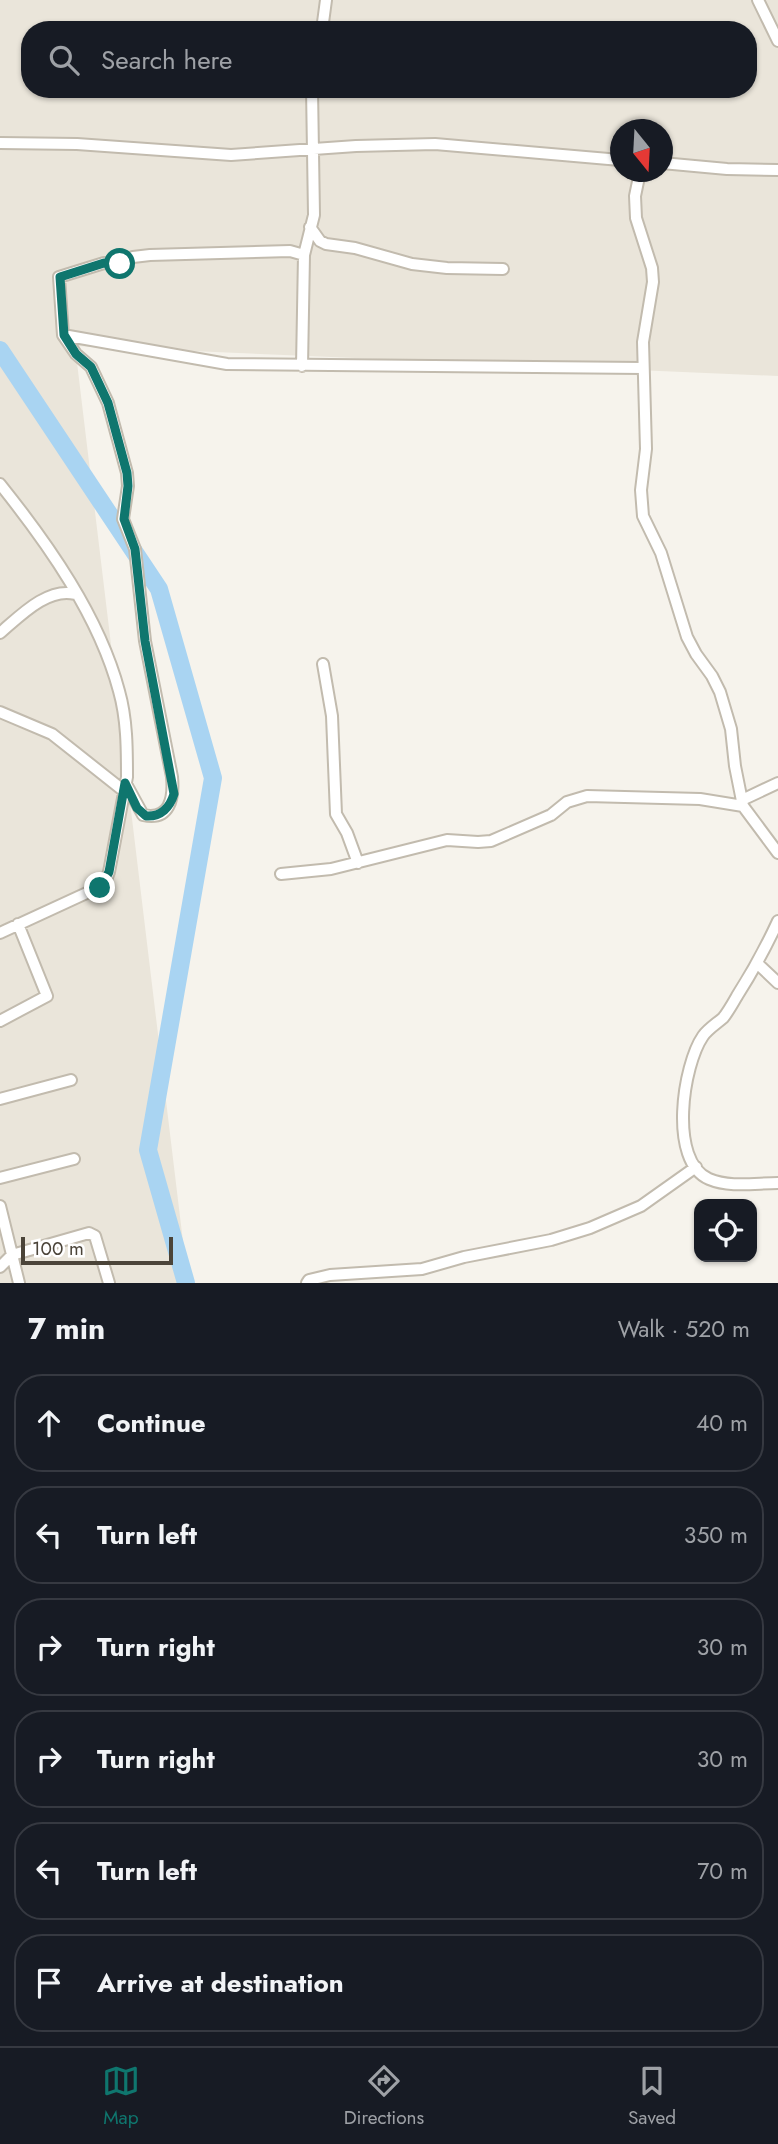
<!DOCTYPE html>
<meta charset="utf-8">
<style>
:root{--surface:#171b24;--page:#242831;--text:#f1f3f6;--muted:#9ea1a6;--line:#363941;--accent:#0f766e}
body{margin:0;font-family:Jost,sans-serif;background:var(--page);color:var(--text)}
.controls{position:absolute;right:21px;bottom:21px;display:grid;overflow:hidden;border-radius:14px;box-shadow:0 2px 5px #0004}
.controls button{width:63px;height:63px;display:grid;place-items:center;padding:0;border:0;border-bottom:2px solid var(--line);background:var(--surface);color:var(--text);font:35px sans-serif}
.compass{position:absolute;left:610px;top:119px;width:63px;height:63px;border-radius:50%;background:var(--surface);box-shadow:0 2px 5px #0004;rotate:162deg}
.scale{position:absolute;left:21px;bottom:18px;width:152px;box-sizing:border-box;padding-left:7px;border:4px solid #4b4439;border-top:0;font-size:19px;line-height:24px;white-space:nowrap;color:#4b4439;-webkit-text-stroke:5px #fff;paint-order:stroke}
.stop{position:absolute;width:21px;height:21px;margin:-16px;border:5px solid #0f766e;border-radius:50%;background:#fff}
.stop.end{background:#0f766e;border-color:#fff;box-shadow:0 2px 7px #0008}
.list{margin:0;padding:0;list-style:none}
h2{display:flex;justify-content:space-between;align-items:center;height:91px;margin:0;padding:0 28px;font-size:30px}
h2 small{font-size:23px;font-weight:400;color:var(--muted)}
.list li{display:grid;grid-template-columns:46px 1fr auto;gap:21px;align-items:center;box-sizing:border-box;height:98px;margin:0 14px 14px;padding:0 14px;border:2px solid var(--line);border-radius:28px}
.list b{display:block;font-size:26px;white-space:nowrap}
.list em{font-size:23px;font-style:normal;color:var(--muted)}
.icon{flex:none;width:38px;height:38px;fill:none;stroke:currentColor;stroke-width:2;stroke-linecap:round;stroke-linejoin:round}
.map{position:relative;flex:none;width:778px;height:1283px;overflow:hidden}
.search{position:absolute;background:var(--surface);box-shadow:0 2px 5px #0004;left:21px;right:21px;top:21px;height:77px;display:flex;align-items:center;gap:18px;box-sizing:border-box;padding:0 24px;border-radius:28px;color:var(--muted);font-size:26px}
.sheet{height:763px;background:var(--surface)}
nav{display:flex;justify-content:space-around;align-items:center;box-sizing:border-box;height:98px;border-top:2px solid var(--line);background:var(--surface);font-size:19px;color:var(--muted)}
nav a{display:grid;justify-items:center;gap:4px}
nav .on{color:var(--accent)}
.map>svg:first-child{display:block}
.residential{fill:#eae5da;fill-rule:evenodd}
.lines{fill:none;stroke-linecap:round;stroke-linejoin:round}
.river{stroke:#a9d4f2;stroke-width:18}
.minor-casing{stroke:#c2bbae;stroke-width:14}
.minor{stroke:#fff;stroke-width:10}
.route{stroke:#0f766e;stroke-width:9}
</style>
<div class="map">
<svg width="778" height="1283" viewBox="0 0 778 1283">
<rect width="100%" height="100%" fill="#f6f3ec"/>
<path class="residential" d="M 0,0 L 778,0 L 778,376 L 75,346 L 188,1283 L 0,1283 ZM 30,30 L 748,30 L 748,89 L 30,89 ZM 620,130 L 662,130 L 662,172 L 620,172 Z"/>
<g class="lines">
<path class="river" d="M 0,350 L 159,589 L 213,778 L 148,1150 L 186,1283"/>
<defs>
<path id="minor" d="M 758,0 L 778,41
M 322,30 L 326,0
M 0,143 L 77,144 L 231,155 L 356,146 L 435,144 L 620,160
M 662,163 L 727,169 L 778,170
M 640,172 L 635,196 L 636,218 L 652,268 L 653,282 L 643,342 L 646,449 L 641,490 L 643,516 L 661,553 L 687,637 L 696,654 L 712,676 L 720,692 L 731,729 L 735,766 L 743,806 L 778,853
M 310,227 L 320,241 L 326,244 L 355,248 L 412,264 L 447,268 L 503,269
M 63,335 L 227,364 L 643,368
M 302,366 L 304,255 L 314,215 L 312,89
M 0,484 C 48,544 99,616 119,691 C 127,719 127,749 127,777 L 109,872 L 104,885 L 0,933
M 0,633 C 19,617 47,587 75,594
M 323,664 L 332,716 L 336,814 L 347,833 L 358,863
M 0,712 L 52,734 L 124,791
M 126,784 L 143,815 C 170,821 174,798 172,777 L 145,641 L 135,549 L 123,519 L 128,486 L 127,473 L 108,403 L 91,367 L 76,354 L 63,335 L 59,277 L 104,263 L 120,264 L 133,257 L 150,255 L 290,251 L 304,255
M 742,800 L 778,783
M 281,874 L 331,869 L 447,840 L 478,842 L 491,841 L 551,815 L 567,802 L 587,796 L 700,799 L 743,806
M 778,921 C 766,947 753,971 737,996 C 733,1003 728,1012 723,1018 C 716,1024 708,1029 703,1036 C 683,1065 668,1161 709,1179 C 730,1188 756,1183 778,1183
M 758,964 L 778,983
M 0,1021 L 47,996 L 18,924
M 0,1099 L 71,1080
M 0,1178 L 74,1159
M 0,1206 L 19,1283
M 0,1267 L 12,1255 L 89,1233 L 95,1236 L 109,1283
M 307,1283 L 309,1280 L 330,1275 L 422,1269 L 464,1257 L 551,1240 L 590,1228 L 641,1206 L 696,1167"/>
</defs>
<use href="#minor" class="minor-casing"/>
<use href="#minor" class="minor"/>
</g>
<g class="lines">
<path class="route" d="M 100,888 L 109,872 L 125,783 L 137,808 L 146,816 C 161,817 170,807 174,794 L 145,641 L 135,549 L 124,519 L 128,486 L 127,473 L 108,403 L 91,367 L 76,354 L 64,335 L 60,277 L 104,263 L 120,264"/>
</g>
</svg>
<div class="controls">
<button><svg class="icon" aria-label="locate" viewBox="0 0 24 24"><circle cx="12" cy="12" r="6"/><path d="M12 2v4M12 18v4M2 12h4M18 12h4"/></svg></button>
</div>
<svg class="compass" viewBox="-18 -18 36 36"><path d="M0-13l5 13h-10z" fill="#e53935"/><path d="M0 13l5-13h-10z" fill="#9ea1a6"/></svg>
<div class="scale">100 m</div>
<div class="stop" style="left:120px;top:264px"></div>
<div class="stop end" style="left:100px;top:888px"></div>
<div class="search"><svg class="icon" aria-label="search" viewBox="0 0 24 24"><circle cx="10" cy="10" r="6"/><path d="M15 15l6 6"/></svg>Search here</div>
</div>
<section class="sheet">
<h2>7 min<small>Walk · 520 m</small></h2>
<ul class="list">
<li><svg class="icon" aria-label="ahead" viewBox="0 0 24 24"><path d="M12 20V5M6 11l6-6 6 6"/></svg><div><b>Continue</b></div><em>40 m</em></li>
<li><svg class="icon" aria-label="left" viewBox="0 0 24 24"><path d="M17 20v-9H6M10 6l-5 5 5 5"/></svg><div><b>Turn left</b></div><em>350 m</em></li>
<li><svg class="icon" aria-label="right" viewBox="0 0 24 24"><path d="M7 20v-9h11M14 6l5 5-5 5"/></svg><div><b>Turn right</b></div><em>30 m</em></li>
<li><svg class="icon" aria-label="right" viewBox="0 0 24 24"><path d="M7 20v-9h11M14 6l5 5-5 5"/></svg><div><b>Turn right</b></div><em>30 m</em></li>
<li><svg class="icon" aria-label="left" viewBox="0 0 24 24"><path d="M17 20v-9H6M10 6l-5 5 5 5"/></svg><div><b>Turn left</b></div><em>70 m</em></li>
<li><svg class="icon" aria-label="arrive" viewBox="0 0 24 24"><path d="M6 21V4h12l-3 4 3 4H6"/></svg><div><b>Arrive at destination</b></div></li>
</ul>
</section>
<nav>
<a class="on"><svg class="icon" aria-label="map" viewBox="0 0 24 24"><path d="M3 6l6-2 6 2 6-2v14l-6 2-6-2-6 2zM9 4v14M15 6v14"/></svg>Map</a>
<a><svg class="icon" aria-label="directions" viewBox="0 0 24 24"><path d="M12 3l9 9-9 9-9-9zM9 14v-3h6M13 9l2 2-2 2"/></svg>Directions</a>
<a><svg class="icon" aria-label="saved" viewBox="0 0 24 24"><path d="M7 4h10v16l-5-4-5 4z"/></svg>Saved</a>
</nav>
